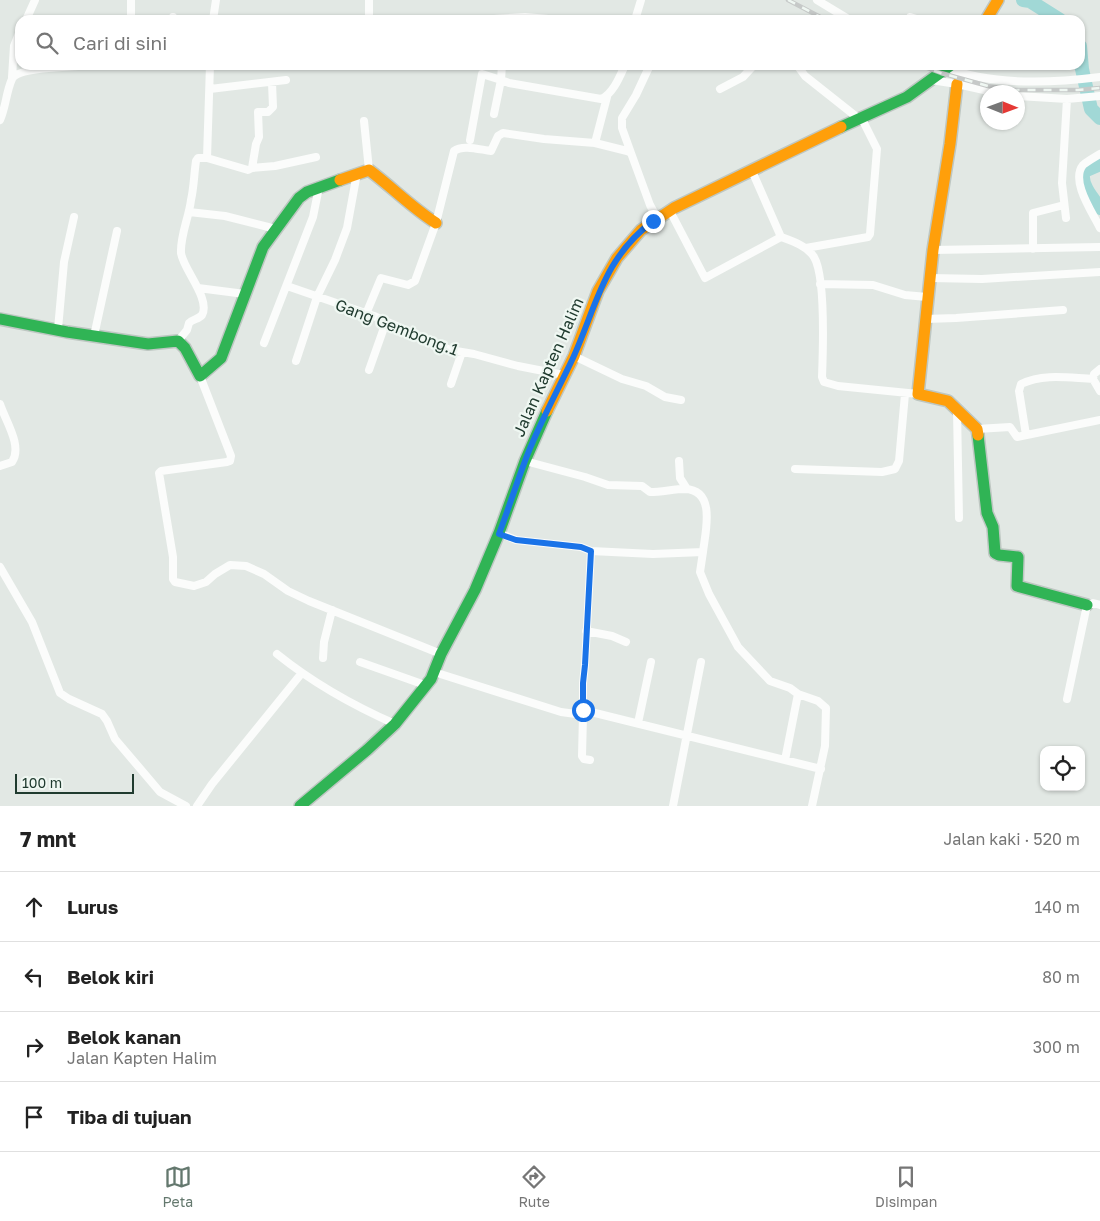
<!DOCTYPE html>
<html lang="id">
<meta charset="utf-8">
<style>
:root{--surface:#fff;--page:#f6f6f6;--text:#222;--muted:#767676;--line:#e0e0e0;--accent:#64786e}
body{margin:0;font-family:"Golos Text",sans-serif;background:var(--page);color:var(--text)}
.controls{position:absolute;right:15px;bottom:15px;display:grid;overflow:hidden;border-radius:10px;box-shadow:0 1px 4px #0004}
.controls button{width:45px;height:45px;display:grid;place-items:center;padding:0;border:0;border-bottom:1px solid var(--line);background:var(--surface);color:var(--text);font:25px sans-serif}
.compass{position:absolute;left:980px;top:85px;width:45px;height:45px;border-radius:50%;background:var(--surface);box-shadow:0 1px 4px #0004;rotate:91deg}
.scale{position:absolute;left:15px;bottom:12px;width:119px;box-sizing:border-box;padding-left:5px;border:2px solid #203b2f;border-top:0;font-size:14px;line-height:18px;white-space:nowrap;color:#203b2f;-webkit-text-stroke:4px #eff7f2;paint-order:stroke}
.stop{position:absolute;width:15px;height:15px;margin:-11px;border:4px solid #1a73e8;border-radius:50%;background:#fff}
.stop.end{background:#1a73e8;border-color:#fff;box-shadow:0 1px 5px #0008}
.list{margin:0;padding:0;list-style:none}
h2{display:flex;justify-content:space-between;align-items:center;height:65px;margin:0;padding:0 20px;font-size:21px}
h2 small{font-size:16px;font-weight:400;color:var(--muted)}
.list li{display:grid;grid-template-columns:32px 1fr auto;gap:15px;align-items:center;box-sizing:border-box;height:70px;padding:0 20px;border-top:1px solid var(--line)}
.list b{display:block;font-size:19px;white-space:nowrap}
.list p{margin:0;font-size:16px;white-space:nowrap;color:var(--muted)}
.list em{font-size:16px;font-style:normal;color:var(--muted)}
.icon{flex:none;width:28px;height:28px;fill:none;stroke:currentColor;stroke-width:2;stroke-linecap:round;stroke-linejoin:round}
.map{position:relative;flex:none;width:1100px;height:806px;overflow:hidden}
.search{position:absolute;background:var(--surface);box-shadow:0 1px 4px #0004;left:15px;right:15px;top:15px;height:55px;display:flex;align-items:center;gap:12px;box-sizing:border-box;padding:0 18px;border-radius:15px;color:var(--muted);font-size:19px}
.sheet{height:345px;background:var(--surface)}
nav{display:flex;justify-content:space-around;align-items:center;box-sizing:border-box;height:70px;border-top:1px solid var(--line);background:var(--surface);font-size:14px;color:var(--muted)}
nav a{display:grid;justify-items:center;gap:2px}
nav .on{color:var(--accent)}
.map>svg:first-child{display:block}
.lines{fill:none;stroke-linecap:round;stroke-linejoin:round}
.stream{stroke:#a1d8d6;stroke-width:2.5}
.river{stroke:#a1d8d6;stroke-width:14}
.fast-casing{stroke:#bec7c2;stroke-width:14}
.slow-casing{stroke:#bec7c2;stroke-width:14}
.street{stroke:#fbfcfb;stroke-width:8}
.fast{stroke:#30b455;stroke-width:11}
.slow{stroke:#ff9f0a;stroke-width:11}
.rail-casing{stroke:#c6c9c8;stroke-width:4.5}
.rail{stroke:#eff7f2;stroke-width:2.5;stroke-dasharray:8;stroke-linecap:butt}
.route{stroke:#1a73e8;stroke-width:6}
.labels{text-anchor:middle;stroke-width:4.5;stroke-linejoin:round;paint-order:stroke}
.street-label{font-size:16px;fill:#203b2f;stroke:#eff7f2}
</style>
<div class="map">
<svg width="1100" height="806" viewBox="0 0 1100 806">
<rect width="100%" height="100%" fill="#e2e8e4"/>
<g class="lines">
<path class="stream" d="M 1030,1 L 1030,0"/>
<path class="river" d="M 1023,0 L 1030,1 L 1060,20
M 1080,46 L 1082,69 L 1091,109 L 1100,118
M 1100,164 L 1084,171 C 1079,183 1092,198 1100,208"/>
<defs>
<path id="fast" d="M 841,127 L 907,97 L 951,65
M 0,319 L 67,332 L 148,344 L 178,341 L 185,348 L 200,376 L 221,358 L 263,247 L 299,198 L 307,192 L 340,180
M 978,435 L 987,513 L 993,527 L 995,553 L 999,555 L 1018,557 L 1017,586 L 1087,605
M 300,806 L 367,750 L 395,724 L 431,679 L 441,654 L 475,590 L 499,533 L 525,461 L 547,411"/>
<path id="slow" d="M 986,20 L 998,0
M 957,84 L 950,144 L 933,250 L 918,394 L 948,401 L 977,429 L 978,435
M 340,180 L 369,170 C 392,187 412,208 436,223
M 547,411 L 574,356 L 598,291 L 617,258 L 641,230 L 674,208 L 841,127"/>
</defs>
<use href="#fast" class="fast-casing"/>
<use href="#slow" class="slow-casing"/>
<path class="street" d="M 131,0 L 131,20
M 369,0 L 369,20
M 817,0 L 850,20
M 173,17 L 173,20
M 26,20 L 35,0
M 213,20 L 216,0
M 477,20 L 525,17 L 560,20
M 635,20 L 641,0
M 909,20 L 910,17 L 920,20
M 502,65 L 501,80 L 509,83 L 601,99 C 613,94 620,76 625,65
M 797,65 L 805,76 L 858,118
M 945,67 C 990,86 1052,83 1100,77
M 12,77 L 14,46 L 20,31
M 931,80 L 957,84 L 993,92
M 210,89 L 286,80
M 720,89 L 743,77 L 754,65
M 1018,96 L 1067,99 L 1100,96
M 0,120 C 6,107 6,92 12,79 C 18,65 93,66 109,65
M 364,121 L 369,170
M 470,140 L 482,74 L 501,80 L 494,114
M 595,143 L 607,97
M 631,153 L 622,128 L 622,118 L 636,95 L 650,65
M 1100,154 C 1095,157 1088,161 1083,165 C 1070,181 1093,213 1100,228
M 207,158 L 248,170 L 252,168 L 256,144 L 259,137 L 258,112 L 268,112 L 273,107 L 272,83
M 252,168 L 275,166 L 316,157
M 752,171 L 781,237 C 792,241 807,246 814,257 C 826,277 823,351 822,377 L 824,382 L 838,386 L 918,394
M 670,211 L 705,278 L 781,237
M 189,212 L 225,216 L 276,229
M 1066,218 L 1062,183 L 1067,99
M 806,248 L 868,237 L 870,234 L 877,149 L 861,117
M 1033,249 L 1033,213 L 1064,205
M 933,250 L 1100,247
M 930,278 L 982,279 L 1100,272
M 820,284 L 873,285 L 905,295 L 927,297
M 287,286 L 374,316 L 450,350 L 474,354 L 518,366 L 564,375
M 198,288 L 245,294
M 366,314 L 381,278 L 408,285 L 415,281 L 436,223 L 454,151 C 463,144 481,150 491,151 L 498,136 L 503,133 L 544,139 L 595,143 L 627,151 L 631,153 L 650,205 L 657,218
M 925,319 L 956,318 L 1063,310
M 58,329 L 64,262 L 74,217
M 94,336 L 117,231
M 178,341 L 187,330 L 189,323 C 193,319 199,319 202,315 C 211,299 183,269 181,253 C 180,236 189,217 191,200 C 194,187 194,174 196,161 L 198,158 L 207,158 L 210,65
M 264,343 L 313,217 L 319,187
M 574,356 L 622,379 L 646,386 L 665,397 L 681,400
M 296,361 L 317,297 L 335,260 L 347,228 L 357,173
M 1100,369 L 1094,374 L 1093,379 L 1100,391
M 369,370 L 386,322
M 200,376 L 231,456 L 230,461 L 227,462 L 161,471 L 159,473 L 173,557 L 173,579 L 175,582 L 194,586 L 206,582 L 215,574 L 230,565 L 246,566 L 264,574 L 288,591 L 309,601 L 441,654
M 451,384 L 462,352
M 0,404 C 5,420 23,446 12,462 L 0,466
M 957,410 L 959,518
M 977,429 L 1010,427 L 1017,437 L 1100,420
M 1026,435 L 1019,391 L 1021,384 C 1044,373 1069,378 1093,379
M 525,461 L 585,477 L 608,485 L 642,486 L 650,492 C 662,492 674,489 685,489 C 717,490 705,533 703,552
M 679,461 L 680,478 L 687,489
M 795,469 L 882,472 L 895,469 L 899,461 L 905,394
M 499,533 L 516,540 L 581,547 L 591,551 L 653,554 L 703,552 L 700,572 L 709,594 L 738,647 L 770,681 L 790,688 L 798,694 L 818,701 L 826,708 L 825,746 L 812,806
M 0,567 L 32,622 L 60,693 L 69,699 L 102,714 L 107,721 L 115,739 L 160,792 L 186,806
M 586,631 L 612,636 L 626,642
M 277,654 C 313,683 352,705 395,724
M 323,658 L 324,642 L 332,610
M 360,662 L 425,685
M 434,672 L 561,712 L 583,715 L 583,710 L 821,769
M 1067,699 L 1087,605 L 1093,603 L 1100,605
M 583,710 L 583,683 L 585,665 L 591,551
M 583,715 L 582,756 L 584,759 L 590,760
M 638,723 L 651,662
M 785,760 L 798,694
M 197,806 L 212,784 L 301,674
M 673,806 L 701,662"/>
<use href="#fast" class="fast"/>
<use href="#slow" class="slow"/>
<defs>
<path id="rail" d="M 788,0 L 826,20
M 919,65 L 941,73 L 988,86 L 1013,90 L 1078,90 L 1100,88"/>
</defs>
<use href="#rail" class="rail-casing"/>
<use href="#rail" class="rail"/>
</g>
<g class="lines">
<path class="route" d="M 583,710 L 583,683 L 585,665 L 591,551 L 581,547 L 516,540 L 499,534 C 508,510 516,485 525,461 C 538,426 557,392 573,358 C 597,305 603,259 653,221"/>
</g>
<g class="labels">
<g class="street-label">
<text transform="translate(397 327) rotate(21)" y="6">Gang Gembong.1</text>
<text transform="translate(548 367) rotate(-66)" y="6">Jalan Kapten Halim</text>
</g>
</g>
</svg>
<div class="controls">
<button><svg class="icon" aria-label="locate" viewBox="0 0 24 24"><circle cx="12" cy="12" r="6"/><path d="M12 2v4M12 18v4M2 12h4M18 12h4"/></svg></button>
</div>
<svg class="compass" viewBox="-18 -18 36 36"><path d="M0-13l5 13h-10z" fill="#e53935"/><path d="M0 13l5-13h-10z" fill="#767676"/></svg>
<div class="scale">100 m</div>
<div class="stop" style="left:583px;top:710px"></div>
<div class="stop end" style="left:653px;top:221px"></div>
<div class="search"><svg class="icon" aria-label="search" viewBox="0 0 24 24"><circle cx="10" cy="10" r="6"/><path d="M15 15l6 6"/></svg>Cari di sini</div>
</div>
<section class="sheet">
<h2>7 mnt<small>Jalan kaki · 520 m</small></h2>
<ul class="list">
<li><svg class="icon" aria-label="ahead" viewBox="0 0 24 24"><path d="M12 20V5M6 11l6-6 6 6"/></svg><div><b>Lurus</b></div><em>140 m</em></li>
<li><svg class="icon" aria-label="left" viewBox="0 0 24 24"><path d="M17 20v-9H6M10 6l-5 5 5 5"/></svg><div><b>Belok kiri</b></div><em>80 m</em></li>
<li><svg class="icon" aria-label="right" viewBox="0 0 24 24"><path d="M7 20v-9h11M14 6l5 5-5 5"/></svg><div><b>Belok kanan</b><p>Jalan Kapten Halim</p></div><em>300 m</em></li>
<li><svg class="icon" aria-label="arrive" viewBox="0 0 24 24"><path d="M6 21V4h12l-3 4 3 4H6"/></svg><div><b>Tiba di tujuan</b></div></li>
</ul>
</section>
<nav>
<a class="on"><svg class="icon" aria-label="map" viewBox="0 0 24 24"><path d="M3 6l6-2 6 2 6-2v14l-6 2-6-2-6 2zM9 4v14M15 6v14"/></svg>Peta</a>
<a><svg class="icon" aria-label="directions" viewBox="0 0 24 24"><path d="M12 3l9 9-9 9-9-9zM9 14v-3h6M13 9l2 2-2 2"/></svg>Rute</a>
<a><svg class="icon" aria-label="saved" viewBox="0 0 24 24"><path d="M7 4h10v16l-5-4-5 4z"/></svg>Disimpan</a>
</nav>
